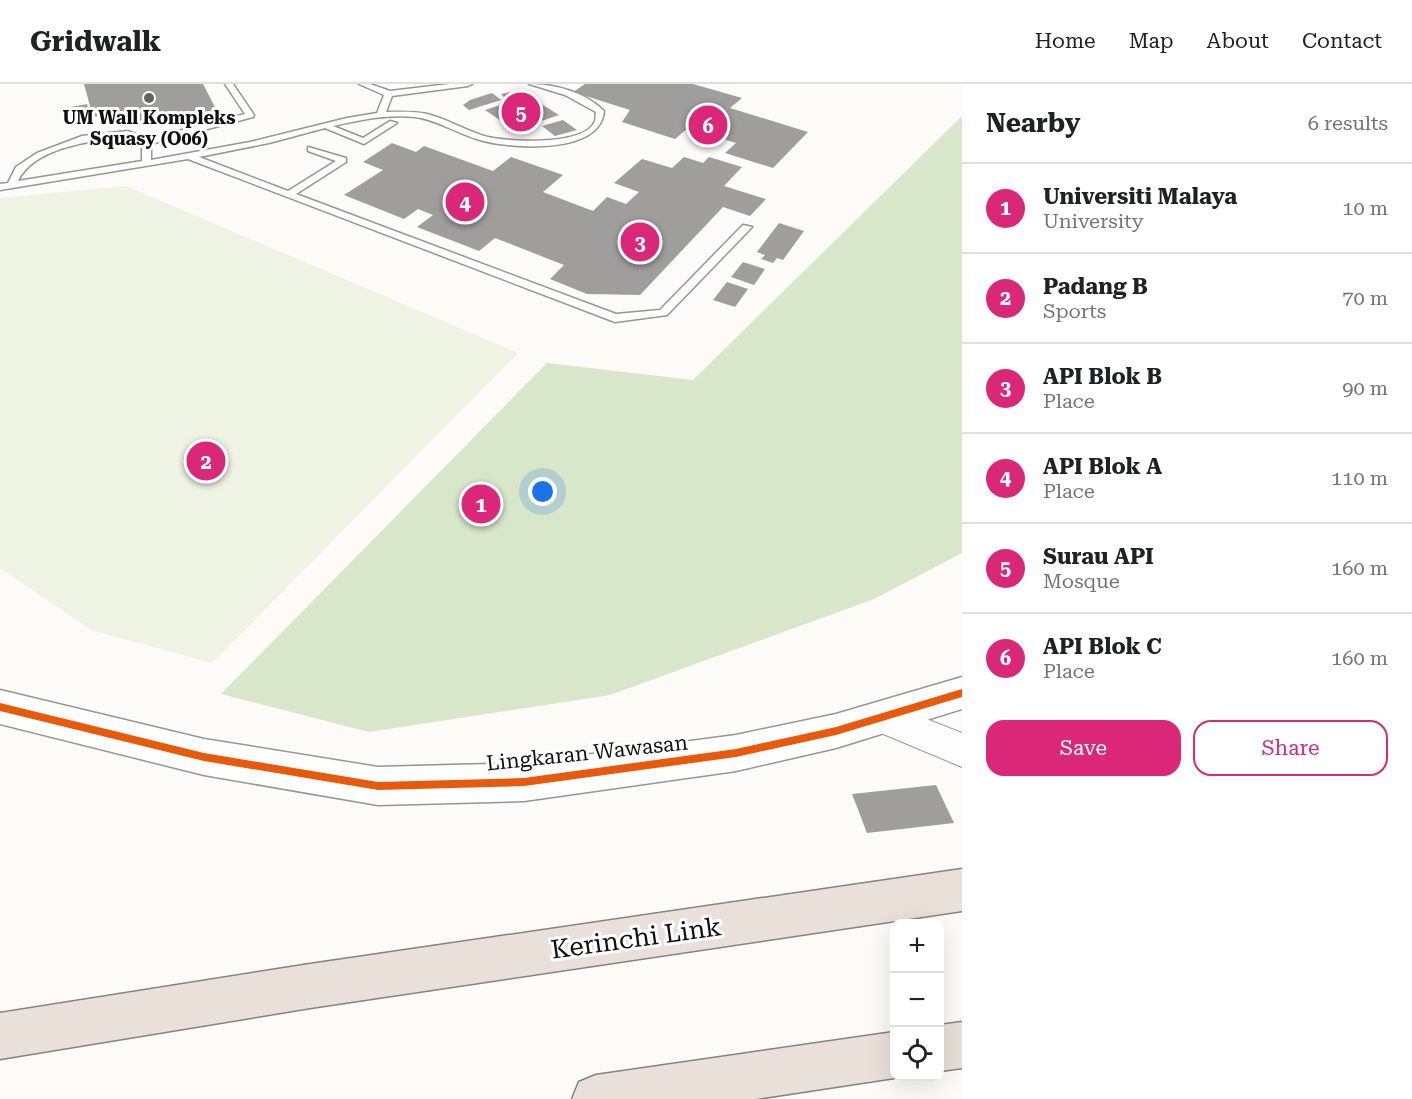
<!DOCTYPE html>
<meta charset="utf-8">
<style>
:root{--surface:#fff;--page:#f2f2f2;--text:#202124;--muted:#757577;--line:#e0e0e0;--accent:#db2777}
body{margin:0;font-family:"Roboto Serif",serif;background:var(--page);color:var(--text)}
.controls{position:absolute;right:18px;bottom:18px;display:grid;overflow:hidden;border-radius:12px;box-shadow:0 6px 24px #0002}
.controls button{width:54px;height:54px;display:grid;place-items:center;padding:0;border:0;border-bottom:2px solid var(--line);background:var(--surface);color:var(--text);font:30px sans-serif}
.you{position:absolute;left:543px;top:408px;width:21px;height:21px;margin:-15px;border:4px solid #fff;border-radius:50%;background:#1a73e8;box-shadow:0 0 0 9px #1a73e833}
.badge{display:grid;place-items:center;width:39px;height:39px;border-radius:50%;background:var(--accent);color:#fff;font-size:20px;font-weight:700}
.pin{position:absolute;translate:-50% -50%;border:3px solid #fff;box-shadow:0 2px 6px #0006}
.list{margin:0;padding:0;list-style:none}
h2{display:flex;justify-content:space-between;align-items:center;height:78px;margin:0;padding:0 24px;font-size:26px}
h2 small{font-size:20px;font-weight:400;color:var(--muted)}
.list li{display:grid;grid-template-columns:39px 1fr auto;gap:18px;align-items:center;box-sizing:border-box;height:90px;padding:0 24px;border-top:2px solid var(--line)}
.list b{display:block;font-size:22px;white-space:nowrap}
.list p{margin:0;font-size:20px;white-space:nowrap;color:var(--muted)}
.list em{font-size:20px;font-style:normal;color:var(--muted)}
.actions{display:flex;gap:12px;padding:18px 24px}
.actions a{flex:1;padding:14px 0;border:2px solid var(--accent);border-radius:18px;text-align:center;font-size:21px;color:var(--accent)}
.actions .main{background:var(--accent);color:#fff}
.icon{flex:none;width:33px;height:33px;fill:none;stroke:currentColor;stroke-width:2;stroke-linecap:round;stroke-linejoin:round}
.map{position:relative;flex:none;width:962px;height:1015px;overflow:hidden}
header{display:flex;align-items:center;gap:36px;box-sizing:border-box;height:84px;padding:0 30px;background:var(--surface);border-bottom:2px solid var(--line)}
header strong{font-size:28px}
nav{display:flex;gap:33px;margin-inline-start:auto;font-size:21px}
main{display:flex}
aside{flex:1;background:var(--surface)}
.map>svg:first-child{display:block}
.forest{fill:#d8e6c9}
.pitch{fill:#eff3e3}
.building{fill:#a09e9c}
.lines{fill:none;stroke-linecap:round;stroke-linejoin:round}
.service-casing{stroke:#969694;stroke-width:3}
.minor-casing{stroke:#969694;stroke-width:2}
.tertiary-casing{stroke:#969694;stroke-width:3}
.motorway-casing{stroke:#848381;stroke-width:3}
.service{fill:#fffefe;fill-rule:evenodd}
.minor{fill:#fffefe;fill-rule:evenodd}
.tertiary{fill:#fffefe;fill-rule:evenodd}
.motorway{fill:#e8e0d9;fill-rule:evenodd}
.cycleway-casing{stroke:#fff;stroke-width:3}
.cycleway{fill:#e8590c;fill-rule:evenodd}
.poi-dot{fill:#636261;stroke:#fff;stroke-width:2}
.labels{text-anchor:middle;stroke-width:6;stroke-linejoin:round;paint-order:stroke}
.far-poi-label{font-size:18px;font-weight:bold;fill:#101010;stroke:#fff}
.street-label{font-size:21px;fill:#101010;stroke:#fff}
.near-street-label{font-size:26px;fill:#101010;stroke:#fff}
</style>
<header>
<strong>Gridwalk</strong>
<nav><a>Home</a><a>Map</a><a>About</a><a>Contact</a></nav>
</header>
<main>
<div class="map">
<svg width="962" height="1015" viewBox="0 0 962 1015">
<rect width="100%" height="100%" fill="#fcfbf7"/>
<path class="forest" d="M 962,32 L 962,469 L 874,515 L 610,611 L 369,648 L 221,610 L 547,279 L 693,296 Z"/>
<path class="pitch" d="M 126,102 L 518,269 L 212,579 L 91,546 L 0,484 L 0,114 Z"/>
<path class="building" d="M 84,0 L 203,0 L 217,27 L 147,40 L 119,36 L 101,39 L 99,32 L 93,33 Z
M 585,0 L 693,0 L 742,14 L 730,24 L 808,48 L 773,84 L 725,69 L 736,59 L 688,44 L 675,55 L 622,38 L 630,26 L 573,8 Z
M 511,8 L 516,14 L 530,13 L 559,31 L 515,46 L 485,26 L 509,18 L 501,10 Z
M 492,9 L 501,16 L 469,26 L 463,21 L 470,16 Z
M 87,20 L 91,32 L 63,37 L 60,25 Z
M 563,36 L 577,46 L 555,52 L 542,42 Z
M 392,59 L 416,68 L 424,62 L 493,87 L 511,73 L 563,91 L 543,108 L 593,127 L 607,113 L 626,120 L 639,108 L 614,99 L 642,75 L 672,84 L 684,73 L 703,79 L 709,73 L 742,83 L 724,102 L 766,115 L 750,132 L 723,123 L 640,211 L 587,210 L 550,195 L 564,181 L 495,154 L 479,167 L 417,143 L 433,131 L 418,125 L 404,135 L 344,111 L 383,86 L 363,78 Z
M 779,139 L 804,147 L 783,176 L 777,174 L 773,179 L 761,175 L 765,171 L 757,168 Z
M 743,178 L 765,185 L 754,201 L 731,193 Z
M 727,198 L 748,205 L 735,223 L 713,216 Z
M 936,701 L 954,739 L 867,749 L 852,710 Z"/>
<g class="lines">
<defs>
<path id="service" d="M 225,0 L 233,0 L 254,31 L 253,33 L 151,60 L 151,76 L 250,58 L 347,34 L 377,29 L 384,11 L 359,0 L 370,0 L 390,7 L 449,0 L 472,0 L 468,2 L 392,12 L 386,28 C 400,28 414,27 427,30 C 447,35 465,46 484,52 C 505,58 585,63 595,37 C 596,34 595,31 596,28 L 565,11 L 529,0 C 555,0 585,8 604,27 C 601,71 511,65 480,56 C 458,50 438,36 415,33 C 388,30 360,36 333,42 L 363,54 L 390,37 L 397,39 L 364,60 L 325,44 L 269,59 L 199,73 L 288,107 L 336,77 L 308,67 L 308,63 L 346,74 L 346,78 L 296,110 L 616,230 L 660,226 L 743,141 L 752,143 L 667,231 L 615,238 L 188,75 L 0,106 L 0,100 L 8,99 L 16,83 L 37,69 L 82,52 L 128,47 L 147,55 L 245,30 ZM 127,53 L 142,59 L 142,77 L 18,97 C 34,63 94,56 127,53 Z"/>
<path id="minor" d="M 881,617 L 962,649 L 962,683 L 869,644 L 863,633 L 869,622 Z"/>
<path id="tertiary" d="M 962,593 L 962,625 L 836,664 L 736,687 L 524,717 L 378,721 L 204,691 L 0,640 L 0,606 L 204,655 L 378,683 L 524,679 L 736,651 L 836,630 Z"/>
<path id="motorway" d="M 962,785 L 962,827 L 310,924 L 0,975 L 0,929 L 310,880 Z
M 962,938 L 962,984 L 940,987 L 940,941 Z
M 894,948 L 894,992 L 899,992 L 894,994 L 756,1015 L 572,1015 L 579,998 L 596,991 Z"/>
</defs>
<use href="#service" class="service-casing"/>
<use href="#minor" class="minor-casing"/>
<use href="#tertiary" class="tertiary-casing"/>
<use href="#motorway" class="motorway-casing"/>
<use href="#service" class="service"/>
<use href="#minor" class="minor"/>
<use href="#tertiary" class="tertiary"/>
<use href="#motorway" class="motorway"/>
<defs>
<path id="cycleway" d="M 962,605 L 962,613 L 836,651 L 736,673 L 524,702 L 378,706 L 204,677 L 0,627 L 0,619 L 204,669 L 378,698 L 524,694 L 736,665 L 836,643 Z"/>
</defs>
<use href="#cycleway" class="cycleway-casing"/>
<use href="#cycleway" class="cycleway"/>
</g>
<circle class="poi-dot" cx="149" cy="14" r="6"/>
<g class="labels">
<g class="far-poi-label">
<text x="149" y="40">UM Wall Kompleks<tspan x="149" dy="21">Squasy (O06)</tspan></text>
</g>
<g class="street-label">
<text transform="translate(587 669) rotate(-6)" y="7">Lingkaran Wawasan</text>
</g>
<g class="near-street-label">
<text transform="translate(636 854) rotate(-8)" y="9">Kerinchi Link</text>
</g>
</g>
</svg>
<div class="controls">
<button>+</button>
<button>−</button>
<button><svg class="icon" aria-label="locate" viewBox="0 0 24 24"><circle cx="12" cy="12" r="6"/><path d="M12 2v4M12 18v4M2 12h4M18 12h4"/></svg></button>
</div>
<div class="you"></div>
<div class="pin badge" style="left:481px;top:420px">1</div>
<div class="pin badge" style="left:206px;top:377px">2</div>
<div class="pin badge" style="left:640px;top:158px">3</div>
<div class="pin badge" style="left:465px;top:118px">4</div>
<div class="pin badge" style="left:521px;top:28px">5</div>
<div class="pin badge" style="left:708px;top:41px">6</div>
</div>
<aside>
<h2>Nearby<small>6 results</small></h2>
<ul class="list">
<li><span class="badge">1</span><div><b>Universiti Malaya</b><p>University</p></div><em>10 m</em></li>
<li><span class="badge">2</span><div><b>Padang B</b><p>Sports</p></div><em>70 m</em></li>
<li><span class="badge">3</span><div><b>API Blok B</b><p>Place</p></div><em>90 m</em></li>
<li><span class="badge">4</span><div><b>API Blok A</b><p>Place</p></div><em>110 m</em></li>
<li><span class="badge">5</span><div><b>Surau API</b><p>Mosque</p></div><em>160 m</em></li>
<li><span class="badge">6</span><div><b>API Blok C</b><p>Place</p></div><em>160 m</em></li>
</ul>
<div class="actions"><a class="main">Save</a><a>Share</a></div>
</aside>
</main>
